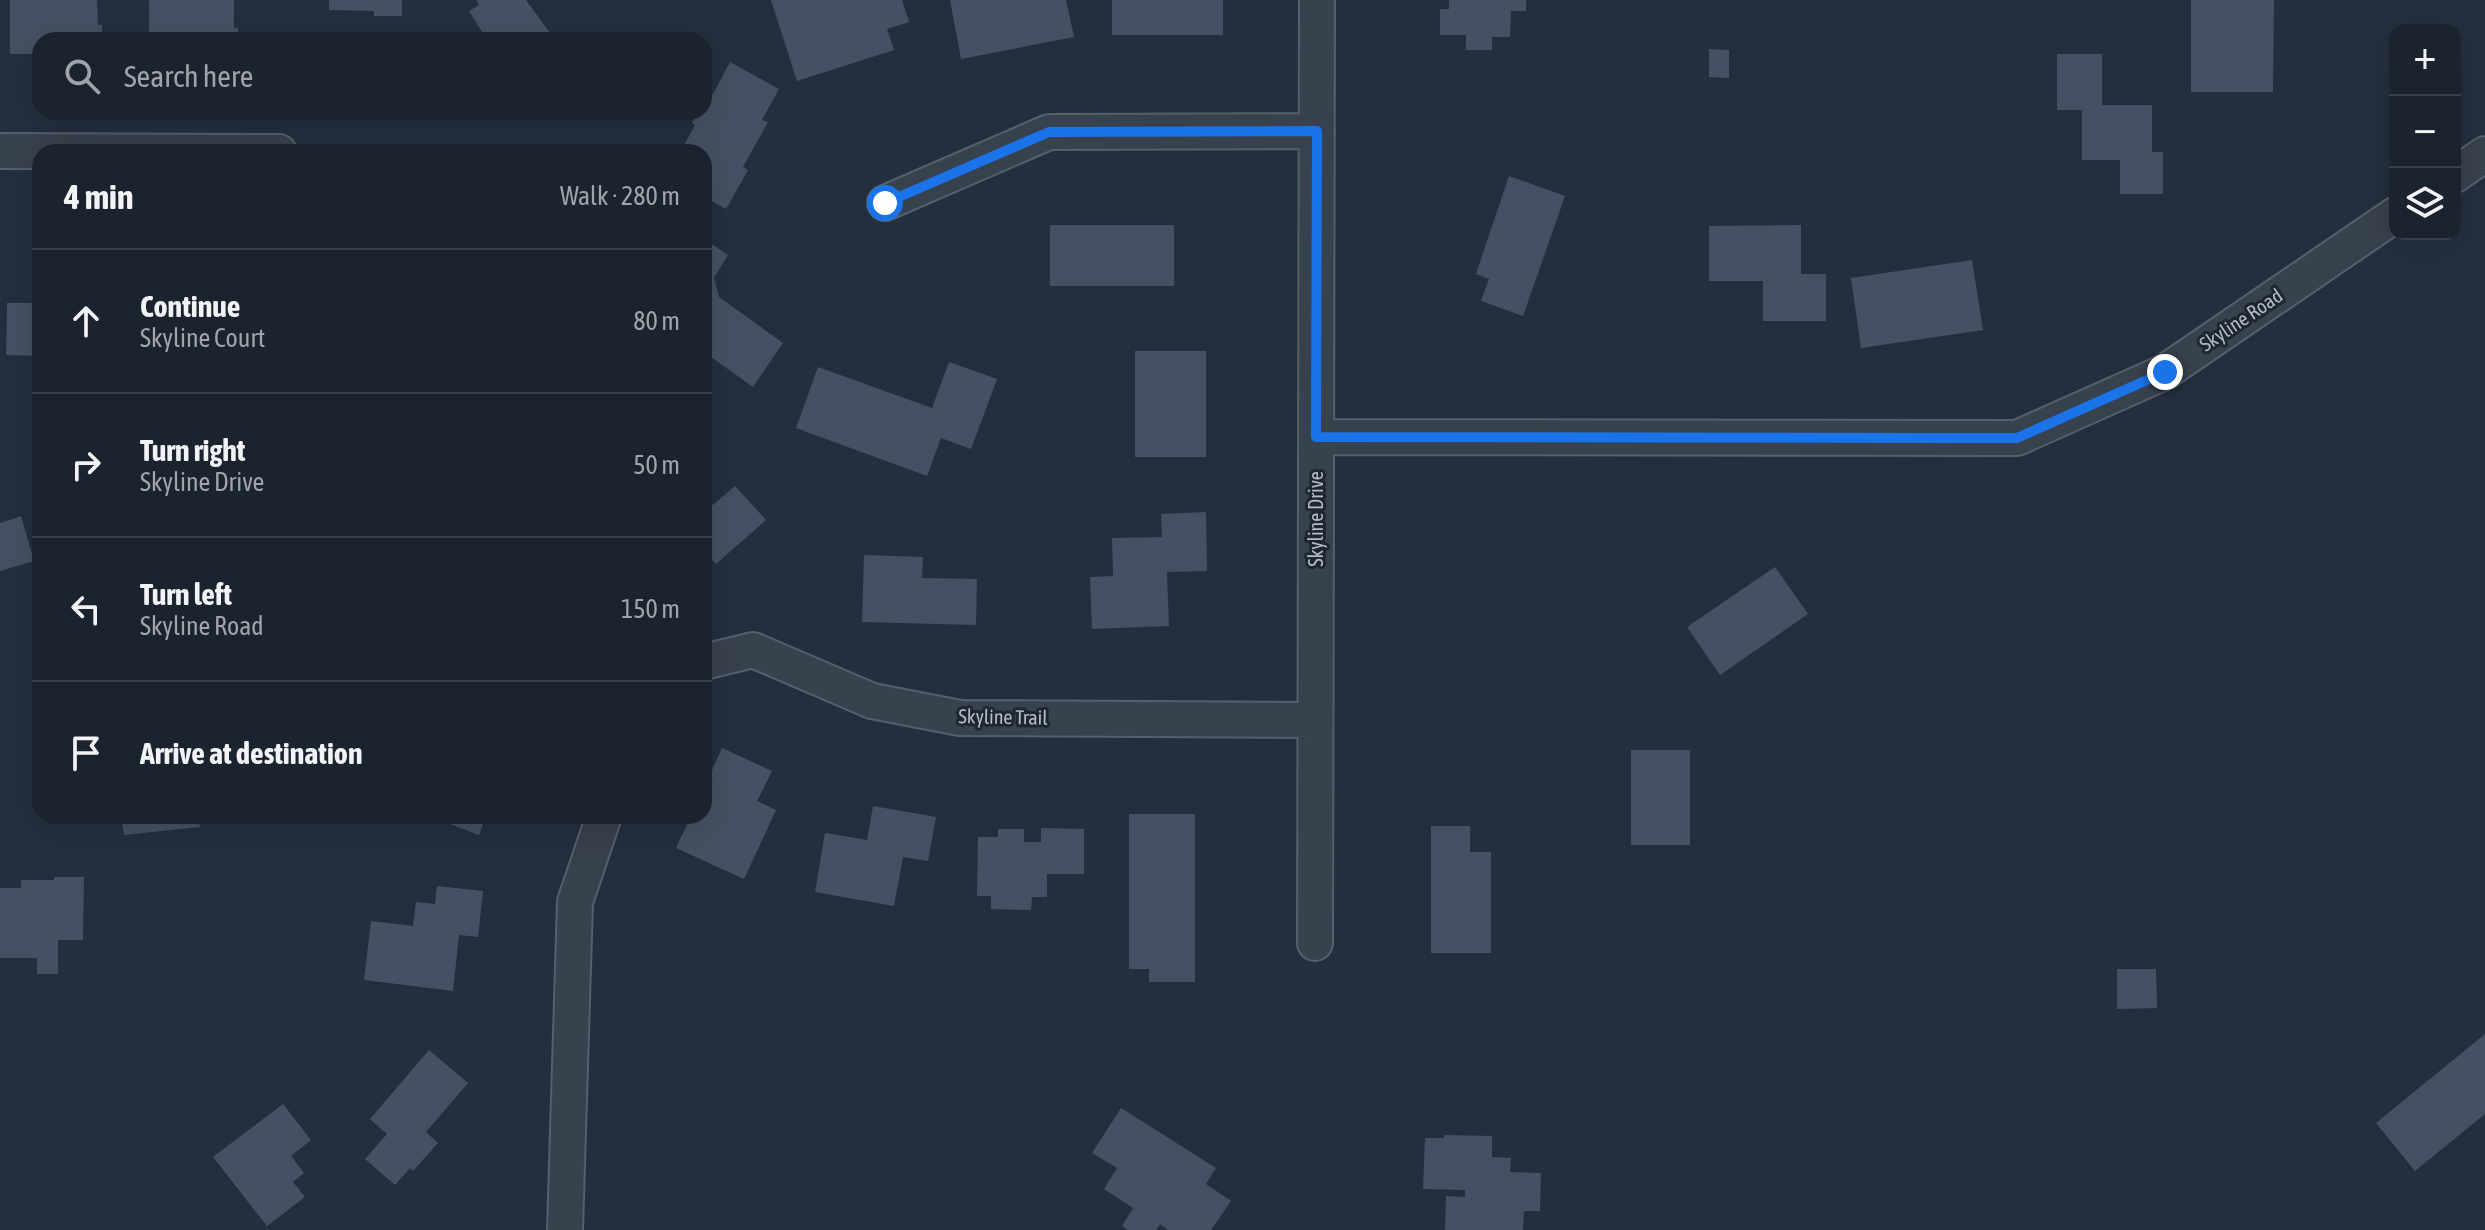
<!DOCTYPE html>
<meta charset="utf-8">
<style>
:root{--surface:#1b232e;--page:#282f3a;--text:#f1f3f6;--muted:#a0a4aa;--line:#39404a}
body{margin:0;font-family:"Asap Condensed",sans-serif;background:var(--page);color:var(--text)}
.controls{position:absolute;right:24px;top:24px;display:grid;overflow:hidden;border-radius:16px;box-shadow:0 8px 32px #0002}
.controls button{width:72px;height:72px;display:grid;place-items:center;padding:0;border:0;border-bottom:2px solid var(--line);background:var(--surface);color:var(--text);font:40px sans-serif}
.stop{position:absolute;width:24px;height:24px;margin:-18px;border:6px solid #1a73e8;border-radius:50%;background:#fff}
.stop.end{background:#1a73e8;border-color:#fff;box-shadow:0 2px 8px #0008}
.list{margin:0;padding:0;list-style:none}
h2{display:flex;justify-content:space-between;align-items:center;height:104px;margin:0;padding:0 32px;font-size:34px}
h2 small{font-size:26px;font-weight:400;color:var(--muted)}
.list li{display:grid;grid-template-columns:52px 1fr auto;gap:24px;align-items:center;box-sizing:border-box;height:144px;padding:0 32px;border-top:2px solid var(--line)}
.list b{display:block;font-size:30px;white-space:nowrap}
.list p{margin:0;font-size:26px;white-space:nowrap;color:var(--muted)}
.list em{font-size:26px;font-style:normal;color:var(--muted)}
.icon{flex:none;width:44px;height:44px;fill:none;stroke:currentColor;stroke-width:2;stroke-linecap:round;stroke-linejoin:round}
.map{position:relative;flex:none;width:2485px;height:1230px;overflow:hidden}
.search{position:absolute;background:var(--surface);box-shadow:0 8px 32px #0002;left:32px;top:32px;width:680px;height:88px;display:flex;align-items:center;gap:20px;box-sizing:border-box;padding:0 28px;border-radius:24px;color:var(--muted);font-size:30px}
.panel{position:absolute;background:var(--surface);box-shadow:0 8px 32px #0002;left:32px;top:144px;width:680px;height:680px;border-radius:24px}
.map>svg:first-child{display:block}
.building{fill:#455162}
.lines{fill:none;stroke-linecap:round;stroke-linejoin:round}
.street-casing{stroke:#565f6c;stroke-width:38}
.street{stroke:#38414e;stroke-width:34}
.route{stroke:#1a73e8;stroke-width:10}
.labels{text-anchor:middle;stroke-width:6;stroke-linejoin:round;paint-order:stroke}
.street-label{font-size:20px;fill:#b4bcc9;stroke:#1d2633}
</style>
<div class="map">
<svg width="2485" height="1230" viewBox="0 0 2485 1230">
<rect width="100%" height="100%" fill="#242f3e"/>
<path class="building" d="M 10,0 L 97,0 L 98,25 L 102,25 L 102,40 L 40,40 L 40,54 L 10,54 Z
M 149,0 L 234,0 L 234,28 L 238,28 L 238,40 L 172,40 L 172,33 L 149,33 Z
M 329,0 L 402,0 L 402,16 L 374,16 L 374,11 L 329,10 Z
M 476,0 L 526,0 L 550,33 L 540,40 L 487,40 L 469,11 L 479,5 Z
M 771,0 L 902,0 L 909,22 L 887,29 L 894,50 L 797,81 Z
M 950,0 L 1066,0 L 1074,37 L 961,59 Z
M 1112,0 L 1223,0 L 1223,35 L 1112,35 Z
M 1449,0 L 1526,0 L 1526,11 L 1511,11 L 1510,37 L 1492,37 L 1492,50 L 1466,50 L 1466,35 L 1440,35 L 1440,9 L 1449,9 Z
M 2191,0 L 2274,0 L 2273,92 L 2191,92 Z
M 1709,49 L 1729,50 L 1729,78 L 1709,77 Z
M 2057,54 L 2102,54 L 2102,105 L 2152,105 L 2152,152 L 2163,152 L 2163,194 L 2120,194 L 2120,160 L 2082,160 L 2082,110 L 2057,110 Z
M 730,62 L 779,89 L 762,120 L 768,122 L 743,167 L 748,170 L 726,209 L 704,197 L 704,152 L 689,152 L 682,149 L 695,125 L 692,123 L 698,112 L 704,112 L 704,101 L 709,91 L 713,94 Z
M 1509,176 L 1565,196 L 1523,316 L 1481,301 L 1489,279 L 1476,274 Z
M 1050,225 L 1174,225 L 1174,286 L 1050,286 Z
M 1801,225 L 1801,274 L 1826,274 L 1826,321 L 1763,321 L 1763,281 L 1709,281 L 1709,226 Z
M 704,239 L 728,255 L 714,278 L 719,297 L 783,343 L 753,387 L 704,352 Z
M 1972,260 L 1983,330 L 1861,348 L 1851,278 Z
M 33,296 L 40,296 L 40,356 L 6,355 L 7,303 L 32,303 Z
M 1135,351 L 1206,351 L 1206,457 L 1135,457 Z
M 949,362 L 997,379 L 971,449 L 941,438 L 927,476 L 796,428 L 818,367 L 932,408 Z
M 735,486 L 766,520 L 716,564 L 704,551 L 704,495 L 713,505 Z
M 1206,512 L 1207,571 L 1167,572 L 1169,626 L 1092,629 L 1090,577 L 1113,576 L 1112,538 L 1162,537 L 1161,514 Z
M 21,516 L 34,561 L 0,571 L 0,523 Z
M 864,555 L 923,557 L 922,578 L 977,579 L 976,625 L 862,622 Z
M 1775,567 L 1808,614 L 1720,675 L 1687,627 Z
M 722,748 L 772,771 L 757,801 L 776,810 L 744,879 L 676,848 L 691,816 L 704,816 L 704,788 Z
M 1631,750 L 1690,750 L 1690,845 L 1631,845 Z
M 873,806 L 936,817 L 928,861 L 903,857 L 894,906 L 815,892 L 825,833 L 867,840 Z
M 1129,814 L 1195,814 L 1195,982 L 1149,982 L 1149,969 L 1129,969 Z
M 121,816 L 198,816 L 200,827 L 124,835 Z
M 429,816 L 486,816 L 479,835 Z
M 1431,826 L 1470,826 L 1470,852 L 1491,852 L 1491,953 L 1431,953 Z
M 1041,828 L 1084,829 L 1084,874 L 1047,874 L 1047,897 L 1032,897 L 1031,910 L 991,909 L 991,896 L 977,896 L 978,837 L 998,837 L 998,829 L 1024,829 L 1024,842 L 1041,842 Z
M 54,877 L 84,877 L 83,940 L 58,940 L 58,974 L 37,974 L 37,958 L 0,958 L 0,888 L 21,888 L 21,880 L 54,880 Z
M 437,886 L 483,891 L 478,937 L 459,935 L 453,991 L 364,980 L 371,921 L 413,926 L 416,902 L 435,904 Z
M 2117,969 L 2156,969 L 2157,1008 L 2117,1009 Z
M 2485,1034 L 2485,1114 L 2415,1171 L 2376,1123 Z
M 429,1050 L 468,1083 L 426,1132 L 438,1143 L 413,1171 L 410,1168 L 395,1185 L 365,1159 L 387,1134 L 370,1119 Z
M 283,1104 L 311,1140 L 291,1156 L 304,1173 L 293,1182 L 305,1197 L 267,1226 L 213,1157 Z
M 1121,1108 L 1216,1168 L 1206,1184 L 1231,1201 L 1211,1230 L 1168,1230 L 1160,1224 L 1156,1230 L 1128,1230 L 1122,1226 L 1133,1208 L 1104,1189 L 1117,1168 L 1092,1153 Z
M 1444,1135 L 1492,1136 L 1492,1157 L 1511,1158 L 1510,1172 L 1541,1173 L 1540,1211 L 1524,1211 L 1523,1230 L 1445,1230 L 1446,1196 L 1465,1197 L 1465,1190 L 1423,1189 L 1425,1138 L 1444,1138 Z"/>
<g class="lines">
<defs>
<path id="street" d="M 0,151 L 279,152
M 2455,175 L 2485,154
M 885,203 L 1049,132 L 1317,131
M 1316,437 L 2017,438 L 2165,372 L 2395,215
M 704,662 L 753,650 L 872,701 L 960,718 L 1315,720
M 1315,943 L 1317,0
M 565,1230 L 575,902 L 604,816"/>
</defs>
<use href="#street" class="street-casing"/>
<use href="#street" class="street"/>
</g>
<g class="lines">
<path class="route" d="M 885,203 L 1049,132 L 1317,131 L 1316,437 L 2017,438 L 2165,372"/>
</g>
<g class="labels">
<g class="street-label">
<text transform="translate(2241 320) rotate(-34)" y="7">Skyline Road</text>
<text transform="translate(1316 519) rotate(-90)" y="7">Skyline Drive</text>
<text transform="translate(1003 717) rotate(1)" y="7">Skyline Trail</text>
</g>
</g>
</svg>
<div class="controls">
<button>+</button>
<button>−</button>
<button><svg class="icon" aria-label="layers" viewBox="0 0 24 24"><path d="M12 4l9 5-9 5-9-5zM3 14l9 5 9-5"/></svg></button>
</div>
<div class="stop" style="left:885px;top:203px"></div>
<div class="stop end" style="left:2165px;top:372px"></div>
<div class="search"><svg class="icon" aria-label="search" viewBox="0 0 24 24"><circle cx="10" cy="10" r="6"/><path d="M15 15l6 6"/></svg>Search here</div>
<section class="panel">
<h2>4 min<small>Walk · 280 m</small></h2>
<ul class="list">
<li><svg class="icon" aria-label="ahead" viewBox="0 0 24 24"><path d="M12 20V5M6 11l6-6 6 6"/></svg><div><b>Continue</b><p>Skyline Court</p></div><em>80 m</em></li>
<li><svg class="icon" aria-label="right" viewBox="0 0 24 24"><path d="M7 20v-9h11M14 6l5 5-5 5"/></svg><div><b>Turn right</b><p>Skyline Drive</p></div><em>50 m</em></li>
<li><svg class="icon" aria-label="left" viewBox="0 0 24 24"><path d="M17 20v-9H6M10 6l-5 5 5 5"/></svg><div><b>Turn left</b><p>Skyline Road</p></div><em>150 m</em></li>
<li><svg class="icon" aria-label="arrive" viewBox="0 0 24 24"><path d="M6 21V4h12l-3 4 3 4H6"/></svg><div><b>Arrive at destination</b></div></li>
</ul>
</section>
</div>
